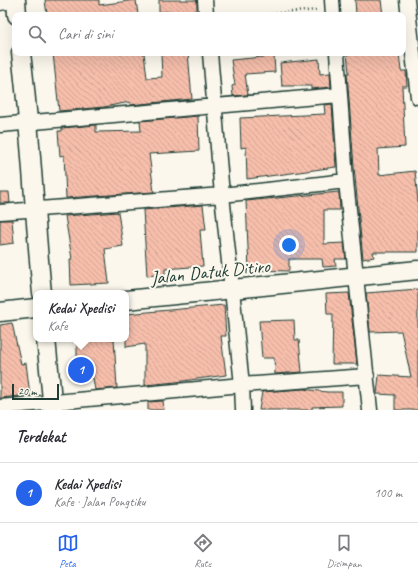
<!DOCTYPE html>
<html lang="id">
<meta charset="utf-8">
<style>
:root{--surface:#fff;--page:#f7f7f7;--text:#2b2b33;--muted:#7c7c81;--line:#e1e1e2;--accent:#2563eb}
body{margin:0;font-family:Caveat,sans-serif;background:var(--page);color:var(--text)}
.scale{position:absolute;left:12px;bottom:10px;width:47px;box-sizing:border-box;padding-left:4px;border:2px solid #1f3d34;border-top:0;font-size:11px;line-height:14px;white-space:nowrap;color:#1f3d34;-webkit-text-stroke:3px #fbf7ec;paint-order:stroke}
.you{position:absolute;left:289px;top:245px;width:14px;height:14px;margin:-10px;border:3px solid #fff;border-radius:50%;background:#1a73e8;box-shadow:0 0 0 6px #1a73e833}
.badge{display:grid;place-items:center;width:26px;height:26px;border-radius:50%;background:var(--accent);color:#fff;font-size:13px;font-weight:700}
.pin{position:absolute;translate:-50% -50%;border:2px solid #fff;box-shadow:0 1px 4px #0006}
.popup{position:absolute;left:33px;top:290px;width:96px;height:52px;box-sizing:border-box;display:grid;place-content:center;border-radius:8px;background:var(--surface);filter:drop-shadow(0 1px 3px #0005);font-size:13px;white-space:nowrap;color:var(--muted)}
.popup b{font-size:15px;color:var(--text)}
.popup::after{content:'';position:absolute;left:50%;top:100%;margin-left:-8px;border:8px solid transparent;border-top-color:var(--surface)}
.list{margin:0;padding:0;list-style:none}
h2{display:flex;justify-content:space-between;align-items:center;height:52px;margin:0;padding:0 16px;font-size:17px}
h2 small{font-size:13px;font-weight:400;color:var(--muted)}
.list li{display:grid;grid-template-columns:26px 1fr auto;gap:12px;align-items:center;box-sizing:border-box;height:60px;padding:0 16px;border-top:1px solid var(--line)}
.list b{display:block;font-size:15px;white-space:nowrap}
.list p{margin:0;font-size:13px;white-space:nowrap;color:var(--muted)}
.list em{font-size:13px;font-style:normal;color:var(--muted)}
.icon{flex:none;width:22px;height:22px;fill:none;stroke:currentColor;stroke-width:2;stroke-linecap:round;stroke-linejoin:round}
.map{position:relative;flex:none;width:418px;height:410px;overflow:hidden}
.search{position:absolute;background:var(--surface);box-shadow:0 4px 16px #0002;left:12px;right:12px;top:12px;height:44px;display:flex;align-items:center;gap:10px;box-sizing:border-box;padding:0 14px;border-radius:8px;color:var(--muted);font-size:15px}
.sheet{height:112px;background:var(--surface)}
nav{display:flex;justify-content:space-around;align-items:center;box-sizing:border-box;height:56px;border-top:1px solid var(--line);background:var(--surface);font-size:11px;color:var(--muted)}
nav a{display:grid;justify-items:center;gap:2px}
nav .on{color:var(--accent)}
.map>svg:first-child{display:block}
.building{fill:url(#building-back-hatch);stroke:#1f3d34}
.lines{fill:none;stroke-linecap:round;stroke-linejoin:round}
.minor-casing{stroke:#1f3d34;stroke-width:17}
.tertiary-casing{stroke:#1f3d34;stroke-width:21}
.path{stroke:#1f3d34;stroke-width:2.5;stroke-dasharray:1 3;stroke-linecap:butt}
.minor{stroke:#fbf7ec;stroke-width:14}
.tertiary{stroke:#fbf7ec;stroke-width:18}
.labels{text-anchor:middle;stroke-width:4;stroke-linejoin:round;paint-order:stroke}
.street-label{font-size:19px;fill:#1f3d34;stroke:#fbf7ec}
</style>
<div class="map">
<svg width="418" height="410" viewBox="0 0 418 410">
<defs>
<pattern id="building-back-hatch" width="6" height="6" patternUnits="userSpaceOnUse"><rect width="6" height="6" fill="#f6beab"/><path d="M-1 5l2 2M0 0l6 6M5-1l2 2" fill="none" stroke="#d2a494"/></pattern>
</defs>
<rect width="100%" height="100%" fill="#fbf7ec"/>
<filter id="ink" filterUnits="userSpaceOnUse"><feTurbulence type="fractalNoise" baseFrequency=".025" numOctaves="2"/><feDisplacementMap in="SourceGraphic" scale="8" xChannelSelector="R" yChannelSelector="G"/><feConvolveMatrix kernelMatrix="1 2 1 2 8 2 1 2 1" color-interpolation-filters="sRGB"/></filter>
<g filter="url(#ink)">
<path class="building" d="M 45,0 L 99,0 L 99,5 L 136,0 L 138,15 L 47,15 Z
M 159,0 L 197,0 L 197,11 L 159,12 Z
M 355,0 L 381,0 L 383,15 L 356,15 Z
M 53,53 L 144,53 L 147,78 L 162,77 L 161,53 L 188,53 L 192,99 L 130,105 L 130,102 L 104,107 L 59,111 Z
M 347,53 L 399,53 L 401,71 L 406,71 L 407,86 L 402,86 L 405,147 L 378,149 L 379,175 L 415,171 L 418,201 L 418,252 L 373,252 L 374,257 L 363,259 L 354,167 L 347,73 L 349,73 Z
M 274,56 L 275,72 L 245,74 L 248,95 L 233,96 L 232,86 L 235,85 L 231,60 Z
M 319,59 L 320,74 L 330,73 L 331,87 L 311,89 L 311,86 L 282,86 L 280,63 Z
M 332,104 L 336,167 L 247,179 L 246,147 L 241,148 L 240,118 L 325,114 L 324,105 Z
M 198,116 L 199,151 L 149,154 L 154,192 L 66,198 L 64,155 L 60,156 L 58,131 L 62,131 L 62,128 L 96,125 L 96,132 L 141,131 L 140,121 Z
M 0,192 L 9,192 L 10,203 L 0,203 Z
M 339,192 L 340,210 L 324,210 L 324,244 L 344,243 L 346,259 L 335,259 L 336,266 L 323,267 L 322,259 L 289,259 L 289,271 L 249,270 L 246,201 Z
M 203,205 L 206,230 L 200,230 L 203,266 L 165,269 L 165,274 L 147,276 L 143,210 Z
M 118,212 L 123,246 L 105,249 L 109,283 L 71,285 L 70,259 L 72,259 L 65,216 Z
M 0,220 L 12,220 L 14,243 L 0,245 Z
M 418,289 L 418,410 L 395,410 L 395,395 L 377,394 L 379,375 L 411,377 L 401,331 L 370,332 L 366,293 Z
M 349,293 L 357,364 L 332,364 L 333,314 L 327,314 L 326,294 Z
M 224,305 L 226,336 L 221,336 L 226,375 L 176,382 L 145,385 L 145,344 L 126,347 L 126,314 Z
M 294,320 L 295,340 L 299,340 L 302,372 L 275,374 L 274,358 L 262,358 L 259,321 Z
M 12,323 L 21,364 L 26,363 L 30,395 L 0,398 L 0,325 Z
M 77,339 L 114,339 L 117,388 L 95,390 L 93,378 L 77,377 Z
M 303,389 L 327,392 L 342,392 L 342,406 L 312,407 L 312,410 L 259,410 L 262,392 Z
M 163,401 L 164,410 L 148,410 L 148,402 Z"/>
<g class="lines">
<defs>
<path id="minor" d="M 205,0 L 206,15
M 332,0 L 333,15
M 407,0 L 418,97
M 0,3 L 16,0
M 210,53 L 222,195 L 242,385 L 243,410
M 337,53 L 346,181 L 370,410
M 0,125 L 339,95
M 0,212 L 222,195 L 346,181
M 0,407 L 242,385 L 367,376"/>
<path id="tertiary" d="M 16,0 L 17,15
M 21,53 C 31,133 34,213 42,293
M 126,300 L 418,270
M 0,312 L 36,308
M 46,339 L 53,410"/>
</defs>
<use href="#minor" class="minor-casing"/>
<use href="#tertiary" class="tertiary-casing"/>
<path class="path" d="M 255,15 L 318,10"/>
<use href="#minor" class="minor"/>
<use href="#tertiary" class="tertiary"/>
</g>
</g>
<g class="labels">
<g class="street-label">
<text transform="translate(210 271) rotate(-6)" y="7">Jalan Datuk Ditiro</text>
</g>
</g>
</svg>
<div class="scale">20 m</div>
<div class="you"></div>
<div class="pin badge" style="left:81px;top:370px">1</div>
<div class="popup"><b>Kedai Xpedisi</b>Kafe</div>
<div class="search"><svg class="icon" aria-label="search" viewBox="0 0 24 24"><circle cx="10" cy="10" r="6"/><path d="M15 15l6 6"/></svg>Cari di sini</div>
</div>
<section class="sheet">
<h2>Terdekat<small></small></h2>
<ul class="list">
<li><span class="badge">1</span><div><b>Kedai Xpedisi</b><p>Kafe · Jalan Pongtiku</p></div><em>100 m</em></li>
</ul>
</section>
<nav>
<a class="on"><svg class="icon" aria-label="map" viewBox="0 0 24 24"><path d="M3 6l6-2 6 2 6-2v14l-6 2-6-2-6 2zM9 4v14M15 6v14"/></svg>Peta</a>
<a><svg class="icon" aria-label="directions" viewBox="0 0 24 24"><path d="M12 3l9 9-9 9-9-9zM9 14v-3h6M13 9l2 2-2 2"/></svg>Rute</a>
<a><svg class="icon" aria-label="saved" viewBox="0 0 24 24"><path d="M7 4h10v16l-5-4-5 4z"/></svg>Disimpan</a>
</nav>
